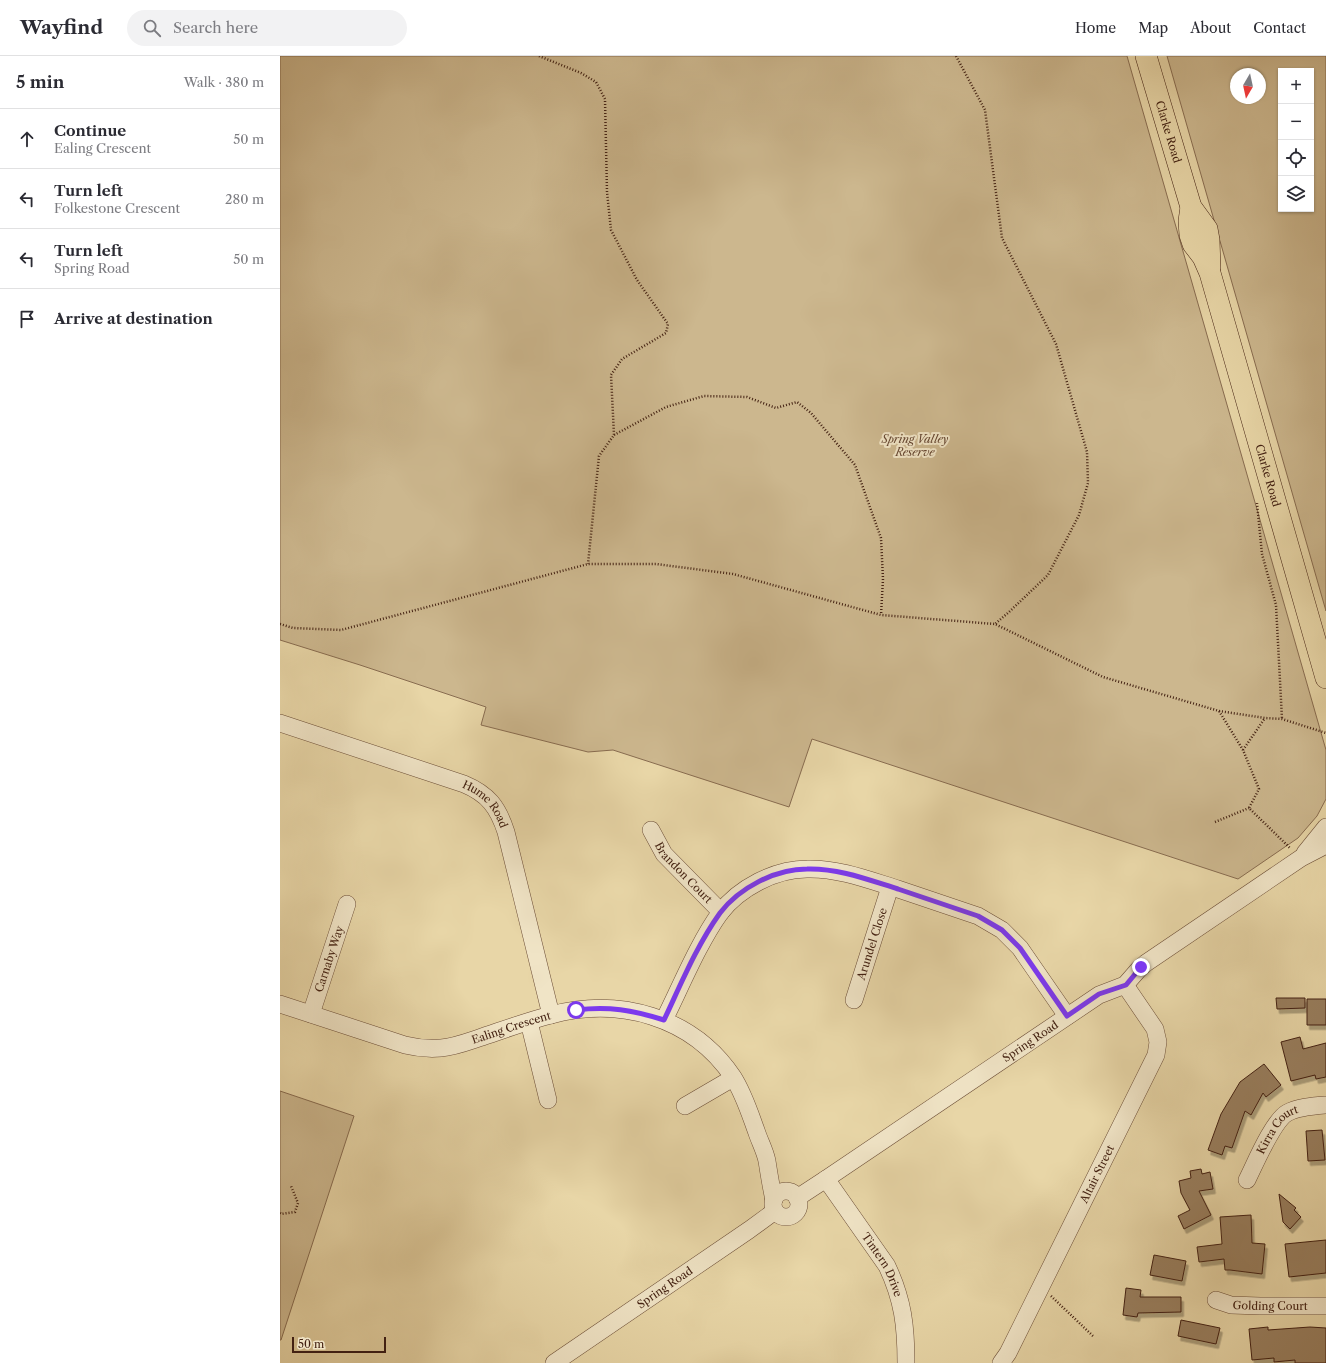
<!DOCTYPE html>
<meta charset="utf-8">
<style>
:root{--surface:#fff;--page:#f2f2f3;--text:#2b2b33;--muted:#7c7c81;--line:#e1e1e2}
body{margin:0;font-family:"Libre Caslon Text",serif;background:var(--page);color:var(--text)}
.controls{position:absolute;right:12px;top:12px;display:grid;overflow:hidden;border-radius:0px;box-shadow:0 1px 3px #0004}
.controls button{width:36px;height:36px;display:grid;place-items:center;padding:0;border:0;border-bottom:1px solid var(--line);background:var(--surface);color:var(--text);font:20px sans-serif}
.compass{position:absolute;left:950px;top:12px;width:36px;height:36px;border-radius:50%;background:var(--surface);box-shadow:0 1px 3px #0004;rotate:189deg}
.scale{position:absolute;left:12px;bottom:10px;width:94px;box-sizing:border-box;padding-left:4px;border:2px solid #432112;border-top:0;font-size:11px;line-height:14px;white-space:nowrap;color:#432112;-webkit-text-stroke:3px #f0e4c6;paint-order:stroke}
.stop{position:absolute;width:12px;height:12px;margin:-9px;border:3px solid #7c3aed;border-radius:50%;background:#fff}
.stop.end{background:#7c3aed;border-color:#fff;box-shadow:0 1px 4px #0008}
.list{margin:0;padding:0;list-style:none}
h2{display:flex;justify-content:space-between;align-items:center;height:52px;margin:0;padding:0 16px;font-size:17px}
h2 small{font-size:13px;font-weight:400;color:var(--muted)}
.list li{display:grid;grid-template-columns:26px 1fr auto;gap:12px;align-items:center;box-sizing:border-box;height:60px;padding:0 16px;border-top:1px solid var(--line)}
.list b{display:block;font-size:15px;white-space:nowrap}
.list p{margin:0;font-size:13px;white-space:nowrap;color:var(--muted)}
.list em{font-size:13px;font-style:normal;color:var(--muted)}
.icon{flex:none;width:22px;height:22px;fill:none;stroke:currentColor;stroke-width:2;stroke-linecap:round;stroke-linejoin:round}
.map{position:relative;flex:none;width:1046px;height:1307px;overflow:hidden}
header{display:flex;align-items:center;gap:24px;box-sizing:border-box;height:56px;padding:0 20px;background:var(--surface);border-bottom:1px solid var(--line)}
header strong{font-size:19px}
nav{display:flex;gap:22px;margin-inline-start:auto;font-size:14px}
.search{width:280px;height:36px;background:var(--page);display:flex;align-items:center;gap:10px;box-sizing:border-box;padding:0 14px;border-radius:22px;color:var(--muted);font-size:15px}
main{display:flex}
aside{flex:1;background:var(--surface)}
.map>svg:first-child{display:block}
.green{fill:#ccb78e;stroke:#886c50;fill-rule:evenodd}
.building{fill:#997f5f;stroke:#432112;filter:url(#shadow)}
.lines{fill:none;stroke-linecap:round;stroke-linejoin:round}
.minor-casing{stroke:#6c4e37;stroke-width:18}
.major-casing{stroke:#432112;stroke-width:22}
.path{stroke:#432112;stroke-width:2.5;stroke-dasharray:1 2;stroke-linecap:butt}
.minor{stroke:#f0e4c6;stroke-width:17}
.major{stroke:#e8d6a7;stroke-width:21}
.route{stroke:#7c3aed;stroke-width:5}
.labels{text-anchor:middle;stroke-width:4;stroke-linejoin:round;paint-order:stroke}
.street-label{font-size:11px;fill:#432112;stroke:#f0e4c6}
.park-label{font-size:11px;font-style:italic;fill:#654631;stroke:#f0e4c6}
</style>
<header>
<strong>Wayfind</strong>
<div class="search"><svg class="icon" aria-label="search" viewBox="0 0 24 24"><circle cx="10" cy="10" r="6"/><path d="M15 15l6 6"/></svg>Search here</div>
<nav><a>Home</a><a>Map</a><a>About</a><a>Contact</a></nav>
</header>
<main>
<aside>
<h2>5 min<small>Walk · 380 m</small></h2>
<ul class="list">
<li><svg class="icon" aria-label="ahead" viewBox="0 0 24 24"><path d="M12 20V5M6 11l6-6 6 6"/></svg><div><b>Continue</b><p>Ealing Crescent</p></div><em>50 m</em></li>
<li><svg class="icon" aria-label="left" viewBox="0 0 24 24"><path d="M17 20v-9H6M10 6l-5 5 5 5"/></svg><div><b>Turn left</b><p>Folkestone Crescent</p></div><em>280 m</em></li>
<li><svg class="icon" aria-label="left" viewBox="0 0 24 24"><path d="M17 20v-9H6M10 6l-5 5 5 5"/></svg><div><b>Turn left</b><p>Spring Road</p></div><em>50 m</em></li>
<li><svg class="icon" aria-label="arrive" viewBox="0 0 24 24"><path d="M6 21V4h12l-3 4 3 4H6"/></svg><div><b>Arrive at destination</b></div></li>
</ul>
</aside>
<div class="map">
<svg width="1046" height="1307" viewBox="0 0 1046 1307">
<defs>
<filter id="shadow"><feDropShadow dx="2.5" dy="4.5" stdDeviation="0" flood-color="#0004"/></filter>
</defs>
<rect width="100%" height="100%" fill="#e8d6a7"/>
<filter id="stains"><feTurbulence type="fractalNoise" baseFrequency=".005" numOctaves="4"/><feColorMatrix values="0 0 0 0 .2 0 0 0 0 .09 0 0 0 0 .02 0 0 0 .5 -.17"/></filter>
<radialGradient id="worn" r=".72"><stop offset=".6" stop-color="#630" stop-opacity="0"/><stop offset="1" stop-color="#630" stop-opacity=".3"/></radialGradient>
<path class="green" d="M 0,0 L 847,0 L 1046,694 L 1046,743 L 1037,760 L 1018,782 L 958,823 L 532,683 L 509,751 L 333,694 L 308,696 L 201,669 L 206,651 L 80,609 L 0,584 Z
M 887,0 L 1046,0 L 1046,555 ZM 1001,15 L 1031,15 L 1031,153 L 1001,153 ZM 956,18 L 980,18 L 980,42 L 956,42 Z
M 0,1035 L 74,1060 L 1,1284 L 0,1284 Z"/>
<path class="building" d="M 996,942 L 1025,942 L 1025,952 L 997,953 Z
M 1027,943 L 1046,943 L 1046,969 L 1027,969 Z
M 1020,981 L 1023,993 L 1046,987 L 1046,1021 L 1036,1023 L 1035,1019 L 1011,1025 L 1001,986 Z
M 984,1008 L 1001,1029 L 986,1041 L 983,1037 L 971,1059 L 965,1055 L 952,1092 L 945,1090 L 942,1099 L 928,1094 L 941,1058 L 960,1026 Z
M 1042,1074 L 1045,1104 L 1028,1105 L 1026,1075 Z
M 921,1113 L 922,1118 L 930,1116 L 933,1133 L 919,1135 L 931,1159 L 904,1173 L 898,1160 L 910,1154 L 901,1137 L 899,1125 L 911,1122 L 910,1115 Z
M 999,1138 L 1016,1152 L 1014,1154 L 1021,1161 L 1010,1173 L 1003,1166 Z
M 971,1159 L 972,1187 L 985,1188 L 982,1218 L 950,1214 L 945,1214 L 944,1203 L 919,1206 L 917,1191 L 942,1188 L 940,1161 Z
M 1046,1184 L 1046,1217 L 1009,1221 L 1005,1188 Z
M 874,1199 L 906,1205 L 902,1225 L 870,1219 Z
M 846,1232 L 861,1234 L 860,1241 L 901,1241 L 901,1256 L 858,1257 L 857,1261 L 843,1259 Z
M 901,1264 L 940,1272 L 936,1288 L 898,1280 Z
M 988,1271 L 988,1274 L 1030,1271 L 1046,1272 L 1046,1307 L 1015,1307 L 1015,1304 L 994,1306 L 994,1302 L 972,1304 L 969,1273 Z"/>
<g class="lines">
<defs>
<g id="minor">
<path id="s1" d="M 0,667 L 184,728 C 208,738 218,751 226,776 L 271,959"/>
<path id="s2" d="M 371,774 L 384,798 L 441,856"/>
<path d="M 1025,797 L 1046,771"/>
<path id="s3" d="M 574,944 L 610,831"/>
<path id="s4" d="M 0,948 L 125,989 C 137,992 149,993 161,992 C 174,991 187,986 199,982 C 223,974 247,965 271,959 C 339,941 412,960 453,1021 C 464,1038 470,1058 477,1077 C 480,1086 485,1095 487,1105 C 489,1118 491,1131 494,1144"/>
<path id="s5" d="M 31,958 L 67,848"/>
<path d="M 384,964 C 401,930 418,888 440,857 C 459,832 495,813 527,813 C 558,812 589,824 618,833 C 645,842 671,851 698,860 L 722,874 L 740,892 L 787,960"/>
<path d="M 249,966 L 268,1044"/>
<path d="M 405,1050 L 453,1022"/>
<path id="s6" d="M 546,1123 L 607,1210 C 623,1244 626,1270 626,1307"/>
<path id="s7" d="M 967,1124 C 975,1108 993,1065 1007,1057 C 1018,1051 1033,1050 1046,1049"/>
<circle cx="506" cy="1148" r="13"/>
<path id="s8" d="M 517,1142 L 546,1123 L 819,939 L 845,929 L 859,913 L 866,907 L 1021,802 L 1046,789"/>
<path id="s9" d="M 936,1244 L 951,1249 L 980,1250 L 1046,1250"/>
<path id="s10" d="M 274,1307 L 469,1174 L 495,1155"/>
<path id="s11" d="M 721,1307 L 728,1297 L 876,999 L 878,986 L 875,973 L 845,929"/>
</g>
<g id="major">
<path id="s12" d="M 866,0 L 911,151 L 927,173 L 929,184 L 930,212"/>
<path id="s13" d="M 911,151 L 909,165 L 910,179 L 913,188 L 923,201 L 930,217 L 1046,622"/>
</g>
</defs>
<use href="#minor" class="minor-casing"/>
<use href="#major" class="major-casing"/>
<path class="path" d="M 259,0 L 301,17 L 316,26 L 325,43 L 327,136 L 331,174 L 357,224 L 388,268 L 386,277 L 342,303 L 331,319 L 334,379 L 319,400 L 308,508
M 676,0 L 705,54 L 722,182 L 776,288 L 807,396 L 808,427 L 799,459 L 768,519 L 729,556 L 715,568
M 334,379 L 386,351 L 424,340 L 467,341 L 496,352 L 517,346 L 531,357 L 575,409 L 601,482 L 603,523 L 601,559
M 977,447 L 982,498 L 996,549 L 1002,663
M 0,568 L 13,572 L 61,574 L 308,508 L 376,508 L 453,518 L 601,559 L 715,568 L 823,621 L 939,655 L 985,662 L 1002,663 L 1046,677
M 939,655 L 963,694 L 979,733 L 969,752 L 1010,792
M 963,694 L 985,662
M 935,766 L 969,752
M 0,1157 L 1,1158 L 15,1156 L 18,1147 L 11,1130
M 771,1240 L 814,1281"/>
<use href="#minor" class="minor"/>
<use href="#major" class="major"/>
</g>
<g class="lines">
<path class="route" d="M 296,954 C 329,950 352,954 384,964 C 401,928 417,889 440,857 C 459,832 495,813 527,813 C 558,812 589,824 618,833 C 645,842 671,851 698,860 L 722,874 L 740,892 L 787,960 L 819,938 L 846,929 L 861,911"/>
</g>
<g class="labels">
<g class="street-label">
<text dy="4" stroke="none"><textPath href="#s12" startOffset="79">Clarke Road</textPath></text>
<text dy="4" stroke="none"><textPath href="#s13" startOffset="282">Clarke Road</textPath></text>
<text dy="4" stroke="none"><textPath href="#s1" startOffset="224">Hume Road</textPath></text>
<text dy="4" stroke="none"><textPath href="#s2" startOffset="54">Brandon Court</textPath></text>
<text dy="4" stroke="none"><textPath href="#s3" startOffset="59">Arundel Close</textPath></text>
<text dy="4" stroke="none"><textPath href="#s5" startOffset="58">Carnaby Way</textPath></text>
<text dy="4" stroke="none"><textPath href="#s4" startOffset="241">Ealing Crescent</textPath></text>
<text dy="4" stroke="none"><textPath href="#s8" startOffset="281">Spring Road</textPath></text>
<text dy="4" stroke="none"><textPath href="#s7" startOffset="60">Kirra Court</textPath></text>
<text dy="4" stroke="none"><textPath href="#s11" startOffset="212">Altair Street</textPath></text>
<text dy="4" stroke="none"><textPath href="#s6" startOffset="103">Tintern Drive</textPath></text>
<text dy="4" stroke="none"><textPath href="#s10" startOffset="134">Spring Road</textPath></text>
<text dy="4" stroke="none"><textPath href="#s9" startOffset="55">Golding Court</textPath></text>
</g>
<g class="park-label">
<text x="635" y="387">Spring Valley<tspan x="635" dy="13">Reserve</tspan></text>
</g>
</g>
<rect width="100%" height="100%" filter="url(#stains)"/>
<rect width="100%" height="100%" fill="url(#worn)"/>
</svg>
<div class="controls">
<button>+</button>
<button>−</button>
<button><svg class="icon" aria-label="locate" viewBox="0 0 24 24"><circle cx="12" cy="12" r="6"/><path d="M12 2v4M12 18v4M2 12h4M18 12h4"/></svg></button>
<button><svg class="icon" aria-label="layers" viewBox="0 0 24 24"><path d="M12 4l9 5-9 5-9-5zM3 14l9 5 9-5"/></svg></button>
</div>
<svg class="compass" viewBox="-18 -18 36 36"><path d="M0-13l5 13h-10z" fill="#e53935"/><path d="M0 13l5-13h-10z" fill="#7c7c81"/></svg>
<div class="scale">50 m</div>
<div class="stop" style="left:296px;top:954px"></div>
<div class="stop end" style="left:861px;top:911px"></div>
</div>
</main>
